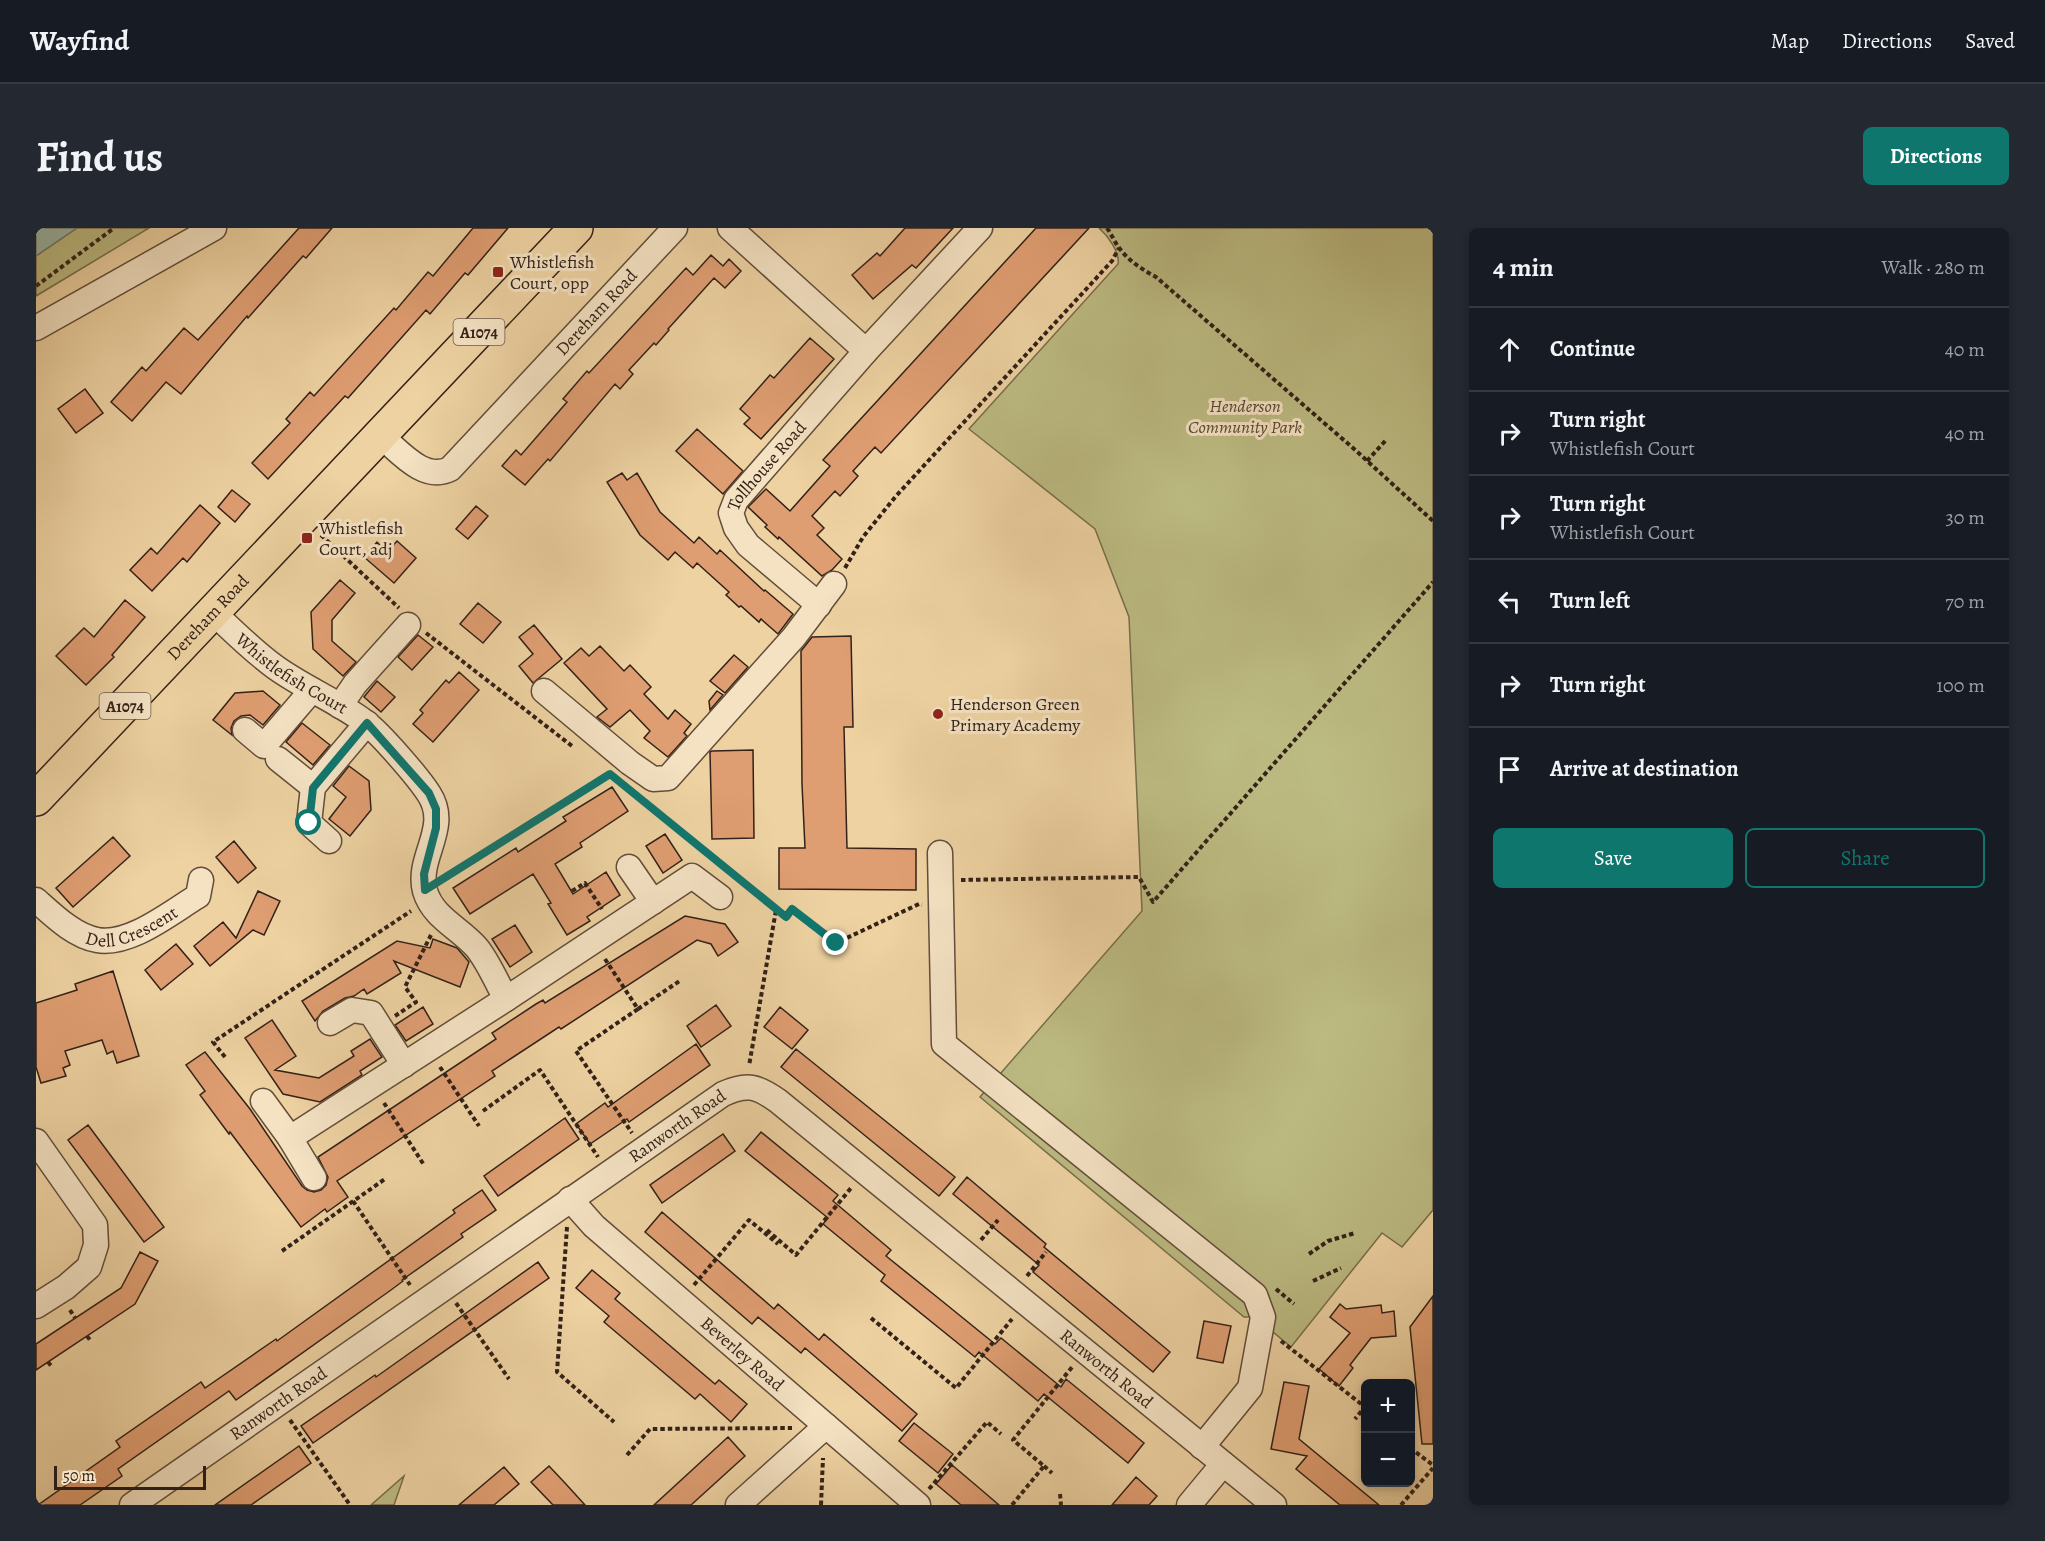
<!DOCTYPE html>
<meta charset="utf-8">
<style>
:root{--surface:#171b24;--page:#242831;--text:#f1f3f6;--muted:#9ea1a6;--line:#363941;--accent:#0f766e}
body{margin:0;font-family:Alegreya,serif;background:var(--page);color:var(--text)}
.controls{position:absolute;right:18px;bottom:18px;display:grid;overflow:hidden;border-radius:9px;box-shadow:0 3px 9px #0003}
.controls button{width:54px;height:54px;display:grid;place-items:center;padding:0;border:0;border-bottom:2px solid var(--line);background:var(--surface);color:var(--text);font:30px sans-serif}
.scale{position:absolute;left:18px;bottom:15px;width:152px;box-sizing:border-box;padding-left:6px;border:3px solid #332118;border-top:0;font-size:16px;line-height:21px;white-space:nowrap;color:#332118;-webkit-text-stroke:4px #f4e2c3;paint-order:stroke}
.stop{position:absolute;width:18px;height:18px;margin:-14px;border:4px solid #0f766e;border-radius:50%;background:#fff}
.stop.end{background:#0f766e;border-color:#fff;box-shadow:0 2px 6px #0008}
.list{margin:0;padding:0;list-style:none}
h2{display:flex;justify-content:space-between;align-items:center;height:78px;margin:0;padding:0 24px;font-size:26px}
h2 small{font-size:20px;font-weight:400;color:var(--muted)}
.list li{display:grid;grid-template-columns:39px 1fr auto;gap:18px;align-items:center;box-sizing:border-box;height:84px;padding:0 24px;border-top:2px solid var(--line)}
.list b{display:block;font-size:22px;white-space:nowrap}
.list p{margin:0;font-size:20px;white-space:nowrap;color:var(--muted)}
.list em{font-size:20px;font-style:normal;color:var(--muted)}
.actions{display:flex;gap:12px;padding:18px 24px}
.actions a{flex:1;padding:14px 0;border:2px solid var(--accent);border-radius:9px;text-align:center;font-size:21px;color:var(--accent)}
.actions .main{background:var(--accent);color:#fff}
.icon{flex:none;width:33px;height:33px;fill:none;stroke:currentColor;stroke-width:2;stroke-linecap:round;stroke-linejoin:round}
.map{position:relative;flex:none;width:1397px;height:1277px;overflow:hidden;border-radius:9px}
header{display:flex;align-items:center;gap:36px;box-sizing:border-box;height:84px;padding:0 30px;background:var(--surface);border-bottom:2px solid var(--line)}
header strong{font-size:28px}
nav{display:flex;gap:33px;margin-inline-start:auto;font-size:21px}
.intro{display:flex;align-items:center;justify-content:space-between;box-sizing:border-box;height:144px;padding:0 36px}
h1{margin:0;font-size:42px}
.button{padding:15px 27px;border-radius:9px;background:var(--accent);color:#fff;font-size:21px;font-weight:700}
main{display:flex;gap:36px;padding:0 36px}
aside{flex:1;background:var(--surface);border-radius:9px;box-shadow:0 3px 9px #0003}
.map>svg:first-child{display:block}
.green{fill:#bcbb82;stroke:#786e4d;stroke-width:1.5}
.water{fill:#99b7a9;stroke:#707b6f;stroke-width:1.5}
.building{fill:#df9e72;stroke:#332118;stroke-width:1.5}
.lines{fill:none;stroke-linecap:round;stroke-linejoin:round}
.minor-casing{stroke:#624d3a;stroke-width:27}
.highway-casing{stroke:#332118;stroke-width:36}
.path{stroke:#332118;stroke-width:4;stroke-dasharray:4.5 3;stroke-linecap:butt}
.minor{stroke:#f4e2c3;stroke-width:24}
.highway{stroke:#eed2a2;stroke-width:33}
.route{stroke:#0f766e;stroke-width:8}
.poi-dot{fill:#8f2418;stroke:#f4e2c3;stroke-width:2}
.labels{text-anchor:middle;stroke-width:6;stroke-linejoin:round;paint-order:stroke}
.shield{fill:#f4e2c3;stroke:#6d5b4b;stroke-width:1.5}
.shield-label{font-size:16px;font-weight:bold;fill:#332118}
.poi-label{font-size:18px;fill:#332118;stroke:#f4e2c3;text-anchor:start}
.street-label{font-size:18px;fill:#332118;stroke:#f4e2c3}
.park-label{font-size:18px;font-style:italic;fill:#554832;stroke:#f4e2c3}
</style>
<header>
<strong>Wayfind</strong>
<nav><a>Map</a><a>Directions</a><a>Saved</a></nav>
</header>
<div class="intro"><h1>Find us</h1><a class="button">Directions</a></div>
<main>
<div class="map">
<svg width="1397" height="1277" viewBox="0 0 1397 1277">
<rect width="100%" height="100%" fill="#eed2a2"/>
<filter id="stains"><feTurbulence type="fractalNoise" baseFrequency=".00333" numOctaves="4"/><feColorMatrix values="0 0 0 0 .2 0 0 0 0 .09 0 0 0 0 .02 0 0 0 .5 -.17"/></filter>
<radialGradient id="worn" r=".72"><stop offset=".6" stop-color="#630" stop-opacity="0"/><stop offset="1" stop-color="#630" stop-opacity=".3"/></radialGradient>
<path class="green" d="M 41,0 L 113,0 L 0,68 L 0,28 Z
M 1063,0 L 1397,0 L 1397,982 L 1366,1019 L 1346,1005 L 1255,1119 L 1219,1089 L 1208,1089 L 944,869 L 1106,683 L 1093,389 L 1059,301 L 933,201 L 1082,36 C 1084,24 1072,8 1063,0 Z
M 368,1248 L 358,1277 L 335,1277 Z"/>
<path class="water" d="M 0,0 L 41,0 L 0,28 Z"/>
<path class="building" d="M 263,0 L 296,0 L 270,30 L 267,28 L 212,90 L 211,88 L 145,166 L 130,154 L 96,193 L 75,174 L 106,139 L 110,143 L 148,100 L 162,112 Z
M 437,0 L 472,0 L 432,47 L 429,45 L 394,86 L 390,82 L 312,170 L 309,168 L 232,251 L 216,235 L 254,195 L 250,191 L 274,164 L 278,168 L 358,80 L 360,82 L 392,44 L 397,48 Z
M 869,0 L 917,0 L 880,40 L 876,37 L 837,71 L 816,47 L 841,25 L 844,28 Z
M 1000,0 L 1053,0 L 845,225 L 839,219 L 817,243 L 822,248 L 804,268 L 799,263 L 776,288 L 788,300 L 781,307 L 806,331 L 796,342 L 786,348 L 743,309 L 742,311 L 729,299 L 731,297 L 712,279 L 730,261 L 754,283 L 794,238 L 787,232 Z
M 675,27 L 687,38 L 693,31 L 705,43 L 689,60 L 678,50 L 632,101 L 633,102 L 620,117 L 618,115 L 593,142 L 597,146 L 584,161 L 579,156 L 514,233 L 512,231 L 489,257 L 466,238 L 480,222 L 485,227 L 531,174 L 527,171 L 551,143 L 553,145 L 650,40 L 657,47 Z
M 774,110 L 798,131 L 725,211 L 708,196 L 714,190 L 704,181 L 734,147 L 738,150 Z
M 49,161 L 67,185 L 40,205 L 22,181 Z
M 661,201 L 707,243 L 687,266 L 640,223 Z
M 586,245 L 591,252 L 601,245 L 624,284 L 658,315 L 663,309 L 681,326 L 684,322 L 728,363 L 729,362 L 757,386 L 742,406 L 725,391 L 723,394 L 705,378 L 703,379 L 690,367 L 693,364 L 661,335 L 657,340 L 639,324 L 632,332 L 604,307 L 571,254 Z
M 196,262 L 214,276 L 199,294 L 182,279 Z
M 164,277 L 184,295 L 151,334 L 147,330 L 116,363 L 94,342 L 115,320 L 121,326 Z
M 440,278 L 452,288 L 432,311 L 420,301 Z
M 361,313 L 380,330 L 358,355 L 328,329 L 341,314 L 351,324 Z
M 304,352 L 319,365 L 296,392 L 296,413 L 320,434 L 307,448 L 277,421 L 275,384 Z
M 89,372 L 109,389 L 76,427 L 78,429 L 50,457 L 20,428 L 48,400 L 58,409 Z
M 442,375 L 465,394 L 447,415 L 424,396 Z
M 498,397 L 526,431 L 497,455 L 483,438 L 497,426 L 483,409 Z
M 382,407 L 397,419 L 376,442 L 362,429 Z
M 815,408 L 817,499 L 808,499 L 811,620 L 880,621 L 880,662 L 743,661 L 743,620 L 769,620 L 766,556 L 765,423 L 776,409 Z
M 564,418 L 588,443 L 594,437 L 615,459 L 608,466 L 632,491 L 639,482 L 655,496 L 648,505 L 651,508 L 632,529 L 608,510 L 614,503 L 594,482 L 574,499 L 561,489 L 571,481 L 528,435 L 545,420 L 553,428 Z
M 698,427 L 712,439 L 689,465 L 674,453 Z
M 423,444 L 443,462 L 397,514 L 377,496 L 387,485 L 384,482 L 410,452 L 413,455 Z
M 341,453 L 359,469 L 345,484 L 328,469 Z
M 227,463 L 244,477 L 227,497 L 214,487 L 205,488 L 198,493 L 195,500 L 196,507 L 177,492 L 199,465 Z
M 681,463 L 687,467 L 674,482 L 673,473 Z
M 266,495 L 294,517 L 277,537 L 250,514 Z
M 717,522 L 718,610 L 676,611 L 674,524 L 676,523 Z
M 313,538 L 333,553 L 335,582 L 314,608 L 293,591 L 310,569 L 297,558 Z
M 576,559 L 592,583 L 544,615 L 546,619 L 519,636 L 537,666 L 570,644 L 584,667 L 551,689 L 554,693 L 531,707 L 512,676 L 515,675 L 497,646 L 434,686 L 417,660 L 480,620 L 482,624 L 530,593 L 527,589 Z
M 629,606 L 646,632 L 627,645 L 610,618 Z
M 77,609 L 94,628 L 37,679 L 20,660 Z
M 198,613 L 220,640 L 202,655 L 180,629 Z
M 222,663 L 244,673 L 228,707 L 217,702 L 174,738 L 158,718 L 187,694 L 200,710 Z
M 649,688 L 689,696 L 702,714 L 682,728 L 675,716 L 661,712 L 525,801 L 523,799 L 456,843 L 459,848 L 301,953 L 312,969 L 291,984 L 289,981 L 265,999 L 194,904 L 193,906 L 164,867 L 169,863 L 150,837 L 169,824 L 214,881 L 266,958 L 271,962 L 278,964 L 285,962 L 290,957 L 292,949 L 282,929 L 460,811 L 456,805 L 500,776 L 507,772 L 509,775 Z
M 479,697 L 496,724 L 474,739 L 456,711 Z
M 397,711 L 421,720 L 433,734 L 424,759 L 358,733 L 365,745 L 331,766 L 328,761 L 318,768 L 309,770 L 287,783 L 279,793 L 266,773 L 361,713 L 394,720 Z
M 140,716 L 157,736 L 125,762 L 109,742 Z
M 77,743 L 103,828 L 81,835 L 77,823 L 71,826 L 66,812 L 29,823 L 34,837 L 27,840 L 30,848 L 5,855 L 0,839 L 0,775 L 41,762 L 39,756 Z
M 680,777 L 695,798 L 665,819 L 651,798 Z
M 387,779 L 397,796 L 370,813 L 359,797 Z
M 744,779 L 772,802 L 756,821 L 728,799 Z
M 236,792 L 260,828 L 239,842 L 283,850 L 318,828 L 315,823 L 334,811 L 346,829 L 324,843 L 326,847 L 284,874 L 247,866 L 209,810 Z
M 660,816 L 674,837 L 593,894 L 591,891 L 554,916 L 540,896 L 569,875 L 572,879 Z
M 760,821 L 919,949 L 903,968 L 745,839 Z
M 529,890 L 543,911 L 462,968 L 448,948 Z
M 52,897 L 128,999 L 108,1014 L 32,912 Z
M 725,904 L 802,967 L 797,973 L 855,1022 L 850,1028 L 906,1073 L 959,1116 L 965,1110 L 1025,1159 L 1030,1151 L 1108,1215 L 1092,1235 L 1008,1166 L 1002,1173 L 943,1124 L 939,1129 L 845,1053 L 849,1047 L 787,996 L 792,990 L 709,923 Z
M 687,906 L 699,923 L 626,975 L 614,957 Z
M 931,949 L 1010,1016 L 1008,1019 L 1134,1124 L 1117,1144 L 997,1044 L 1003,1037 L 917,966 Z
M 446,962 L 460,982 L 425,1006 L 427,1009 L 366,1052 L 367,1053 L 355,1062 L 200,1172 L 193,1163 L 82,1241 L 86,1248 L 44,1277 L 2,1277 L 84,1219 L 80,1213 L 165,1154 L 169,1160 L 240,1111 L 241,1113 L 419,985 L 417,982 Z
M 626,984 L 738,1081 L 742,1076 L 783,1112 L 788,1106 L 881,1186 L 866,1203 L 769,1120 L 765,1125 L 722,1089 L 716,1096 L 609,1004 Z
M 104,1024 L 122,1033 L 99,1076 L 0,1142 L 0,1116 L 85,1060 Z
M 502,1034 L 513,1050 L 277,1215 L 265,1198 L 339,1147 L 340,1149 Z
M 556,1042 L 584,1065 L 579,1071 L 679,1156 L 683,1152 L 711,1176 L 695,1194 L 664,1166 L 659,1171 L 568,1094 L 573,1088 L 540,1060 Z
M 1397,1068 L 1397,1216 L 1386,1216 L 1374,1099 Z
M 1304,1076 L 1310,1081 L 1345,1077 L 1346,1085 L 1358,1083 L 1360,1108 L 1335,1110 L 1314,1137 L 1317,1140 L 1303,1158 L 1283,1141 L 1314,1105 L 1294,1089 Z
M 1168,1093 L 1195,1098 L 1187,1135 L 1161,1130 Z
M 1248,1154 L 1273,1158 L 1263,1211 L 1343,1277 L 1304,1277 L 1260,1241 L 1271,1228 L 1235,1221 Z
M 878,1195 L 917,1226 L 902,1245 L 863,1213 Z
M 692,1209 L 709,1228 L 655,1277 L 618,1277 Z
M 263,1218 L 275,1235 L 215,1277 L 179,1277 Z
M 916,1237 L 942,1259 L 963,1277 L 925,1277 L 900,1256 Z
M 513,1238 L 529,1255 L 549,1277 L 517,1277 L 495,1254 Z
M 468,1239 L 483,1256 L 458,1277 L 423,1277 Z
M 1100,1249 L 1121,1268 L 1113,1277 L 1076,1277 Z"/>
<g class="lines">
<defs>
<g id="minor">
<path d="M 694,0 L 830,123"/>
<path d="M 0,100 L 178,0"/>
<path id="s1" d="M 345,208 C 364,224 388,254 414,241 L 639,0"/>
<path id="s2" d="M 783,377 L 712,317 L 700,300 L 695,285 L 700,272 L 830,123 L 944,0"/>
<path id="s3" d="M 178,385 C 198,404 217,423 239,439 C 268,460 301,473 329,494 C 345,506 382,549 393,566 C 415,600 380,629 389,663 C 397,690 424,700 441,720 C 453,735 461,755 470,771 L 254,910 L 227,873"/>
<path d="M 508,463 L 594,535 L 617,551 L 632,550 L 758,409 L 798,356"/>
<path d="M 304,478 L 319,456 L 372,397"/>
<path d="M 209,502 L 228,518 L 276,462"/>
<path d="M 242,531 L 277,559 L 331,495"/>
<path d="M 277,559 L 273,595 L 293,613"/>
<path d="M 904,625 L 908,816 L 1219,1067 L 1227,1089 L 1214,1160 L 1166,1219"/>
<path d="M 593,639 L 617,674"/>
<path id="s4" d="M 0,672 C 17,687 38,708 61,712 C 94,718 135,684 162,668 L 165,652"/>
<path d="M 470,771 L 656,648 L 684,669"/>
<path d="M 294,795 L 316,782 L 335,785 L 368,837"/>
<path d="M 254,910 L 278,950"/>
<path d="M 0,913 L 59,997 L 60,1017 L 53,1039 L 30,1059 L 0,1078"/>
<path id="s5" d="M 534,971 L 558,998 L 882,1277"/>
<path id="s6" d="M 96,1277 L 687,866 C 711,855 721,858 742,873 L 1238,1277"/>
<path d="M 702,1277 L 790,1198"/>
<path d="M 1153,1277 L 1187,1236"/>
</g>
<g id="highway">
<path id="s7" d="M 0,571 L 540,0"/>
</g>
</defs>
<use href="#minor" class="minor-casing"/>
<use href="#highway" class="highway-casing"/>
<path class="path" d="M 1071,0 C 1076,7 1079,15 1084,21 C 1093,33 1107,42 1120,49 L 1317,220 L 1397,293
M 0,58 L 78,0
M 1331,233 L 1350,212
M 285,307 L 363,380
M 809,340 L 827,309 L 860,268 L 1076,33 L 1083,20
M 390,405 L 536,518
M 601,569 L 740,682 L 713,838
M 409,649 L 574,546
M 925,652 L 1103,649 L 1117,674 L 1397,354
M 536,663 L 549,655 L 566,681
M 740,682 L 750,689 L 756,681 L 800,715 L 883,676 L 886,677
M 569,731 L 602,781 L 540,823 L 596,905
M 602,781 L 645,752
M 359,788 L 380,774 L 369,759 L 395,707
M 189,829 L 177,814 L 375,683
M 404,839 L 443,898
M 348,875 L 388,937
M 447,883 L 504,842 L 562,929
M 317,973 L 374,1057
M 531,999 L 521,1144 L 578,1194
M 731,1002 L 760,1027 L 815,960
M 945,1012 L 962,992
M 246,1023 L 349,951
M 1273,1026 L 1292,1013 L 1319,1005
M 991,1048 L 1010,1024
M 1277,1053 L 1305,1040
M 658,1057 L 713,992 L 742,1016
M 1240,1061 L 1258,1076
M 420,1075 L 473,1151
M 34,1082 L 39,1090
M 835,1090 L 920,1160 L 976,1091
M 51,1108 L 54,1112
M 1245,1113 L 1329,1179 L 1319,1191
M 12,1134 L 16,1139
M 254,1192 L 314,1277
M 1374,1220 L 1397,1237
M 591,1227 L 614,1201 L 756,1200
M 1008,1238 L 1016,1245
M 893,1261 L 951,1194 L 965,1206
M 1024,1266 L 1025,1277
M 785,1277 L 787,1230
M 976,1277 L 1008,1238 L 977,1212 L 1037,1138
M 1365,1277 L 1397,1240"/>
<use href="#minor" class="minor"/>
<use href="#highway" class="highway"/>
</g>
<g class="lines">
<path class="route" d="M 273,595 L 277,560 L 331,495 L 393,565 L 400,581 L 400,600 L 388,646 L 389,662 L 574,546 L 750,689 L 756,681 L 800,715"/>
</g>
<g class="poi-dot">
<rect x="456" y="38" width="12" height="12" rx="3"/>
<rect x="265" y="304" width="12" height="12" rx="3"/>
<circle cx="902" cy="486" r="6"/>
</g>
<g class="labels">
<g class="shield">
<rect x="417.5" y="91" width="51" height="26" rx="4.5"/>
<rect x="63.5" y="465" width="51" height="26" rx="4.5"/>
</g>
<g class="shield-label">
<text x="443" y="110">A1074</text>
<text x="89" y="484">A1074</text>
</g>
<g class="poi-label">
<text x="474" y="40">Whistlefish<tspan x="474" dy="21">Court, opp</tspan></text>
<text x="283" y="306">Whistlefish<tspan x="283" dy="21">Court, adj</tspan></text>
<text x="914" y="482">Henderson Green<tspan x="914" dy="21">Primary Academy</tspan></text>
</g>
<g class="street-label">
<text dy="6" stroke="none"><textPath href="#s1" startOffset="296">Dereham Road</textPath></text>
<text dy="6" stroke="none"><textPath href="#s2" startOffset="189">Tollhouse Road</textPath></text>
<text dy="6" stroke="none"><textPath href="#s7" startOffset="250">Dereham Road</textPath></text>
<text dy="6" stroke="none"><textPath href="#s3" startOffset="99">Whistlefish Court</textPath></text>
<text dy="6" stroke="none"><textPath href="#s4" startOffset="111">Dell Crescent</textPath></text>
<text dy="6" stroke="none"><textPath href="#s6" startOffset="664">Ranworth Road</textPath></text>
<text dy="6" stroke="none"><textPath href="#s5" startOffset="232">Beverley Road</textPath></text>
<text dy="6" stroke="none"><textPath href="#s6" startOffset="1203">Ranworth Road</textPath></text>
<text dy="6" stroke="none"><textPath href="#s6" startOffset="178">Ranworth Road</textPath></text>
</g>
<g class="park-label">
<text x="1209" y="184">Henderson<tspan x="1209" dy="21">Community Park</tspan></text>
</g>
</g>
<rect width="100%" height="100%" filter="url(#stains)"/>
<rect width="100%" height="100%" fill="url(#worn)"/>
</svg>
<div class="controls">
<button>+</button>
<button>−</button>
</div>
<div class="scale">50 m</div>
<div class="stop" style="left:273px;top:595px"></div>
<div class="stop end" style="left:800px;top:715px"></div>
</div>
<aside>
<h2>4 min<small>Walk · 280 m</small></h2>
<ul class="list">
<li><svg class="icon" aria-label="ahead" viewBox="0 0 24 24"><path d="M12 20V5M6 11l6-6 6 6"/></svg><div><b>Continue</b></div><em>40 m</em></li>
<li><svg class="icon" aria-label="right" viewBox="0 0 24 24"><path d="M7 20v-9h11M14 6l5 5-5 5"/></svg><div><b>Turn right</b><p>Whistlefish Court</p></div><em>40 m</em></li>
<li><svg class="icon" aria-label="right" viewBox="0 0 24 24"><path d="M7 20v-9h11M14 6l5 5-5 5"/></svg><div><b>Turn right</b><p>Whistlefish Court</p></div><em>30 m</em></li>
<li><svg class="icon" aria-label="left" viewBox="0 0 24 24"><path d="M17 20v-9H6M10 6l-5 5 5 5"/></svg><div><b>Turn left</b></div><em>70 m</em></li>
<li><svg class="icon" aria-label="right" viewBox="0 0 24 24"><path d="M7 20v-9h11M14 6l5 5-5 5"/></svg><div><b>Turn right</b></div><em>100 m</em></li>
<li><svg class="icon" aria-label="arrive" viewBox="0 0 24 24"><path d="M6 21V4h12l-3 4 3 4H6"/></svg><div><b>Arrive at destination</b></div></li>
</ul>
<div class="actions"><a class="main">Save</a><a>Share</a></div>
</aside>
</main>
